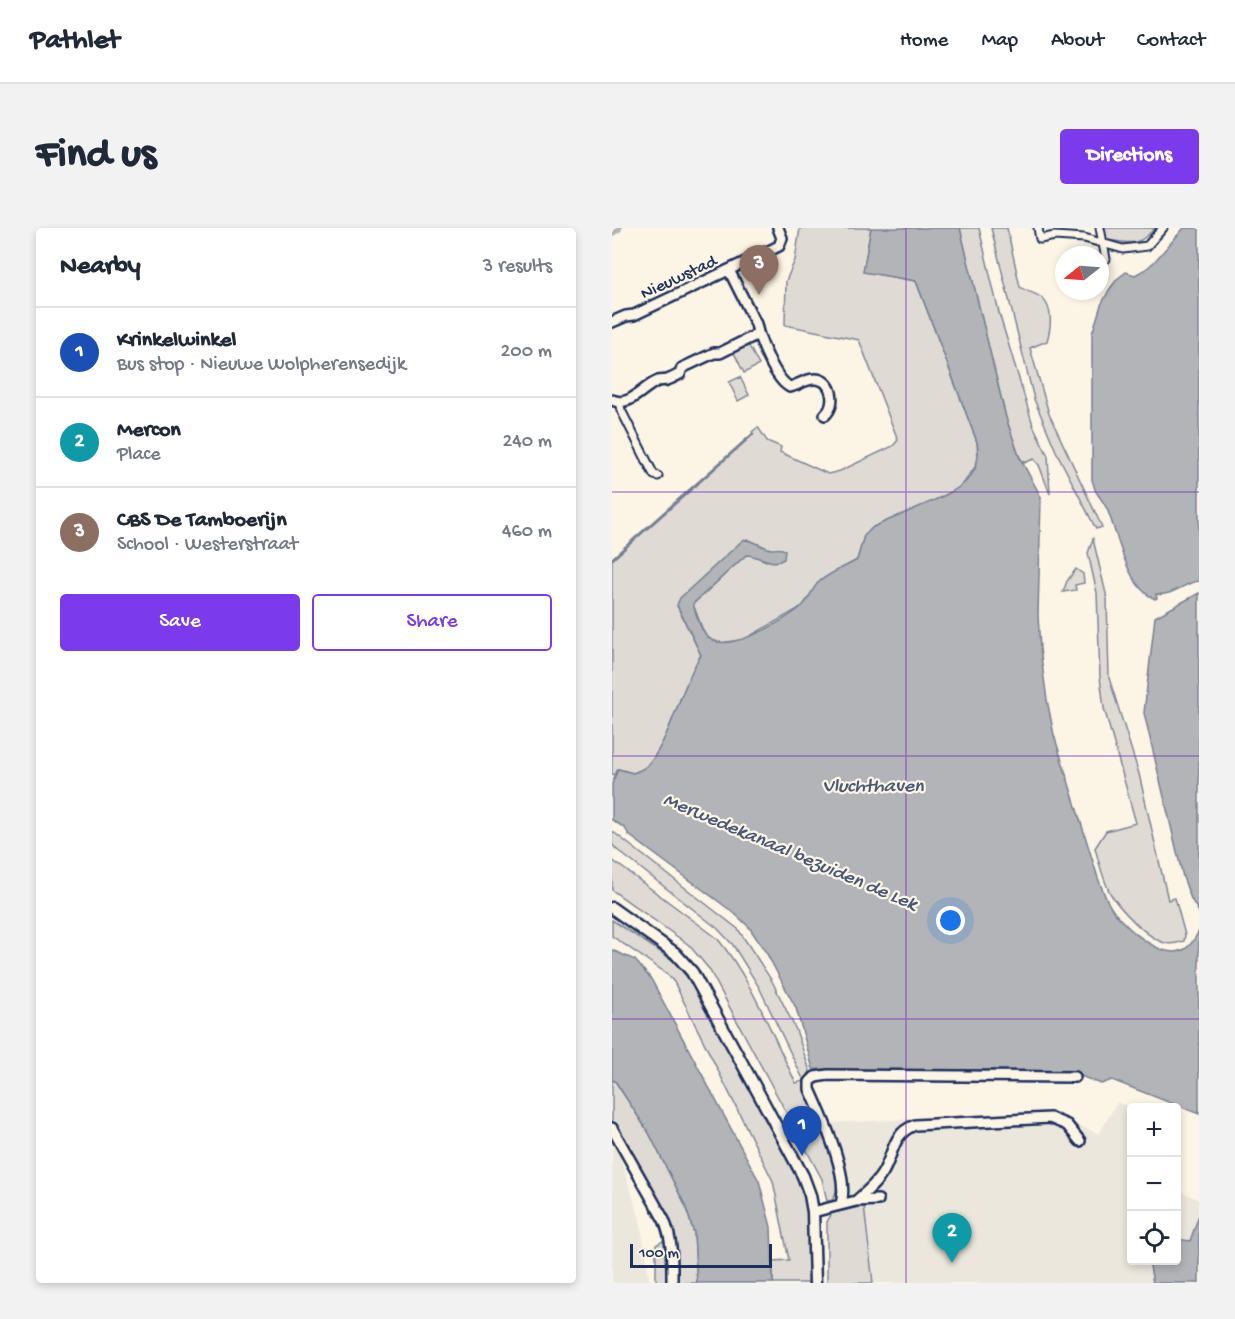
<!DOCTYPE html>
<meta charset="utf-8">
<style>
:root{--surface:#fff;--page:#f2f2f3;--text:#1f2937;--muted:#747a83;--line:#e0e1e3;--accent:#7c3aed}
body{margin:0;font-family:"Gochi Hand",sans-serif;background:var(--page);color:var(--text)}
.controls{position:absolute;right:18px;bottom:18px;display:grid;overflow:hidden;border-radius:6px;box-shadow:0 3px 9px #0003}
.controls button{width:54px;height:54px;display:grid;place-items:center;padding:0;border:0;border-bottom:2px solid var(--line);background:var(--surface);color:var(--text);font:30px sans-serif}
.compass{position:absolute;left:443px;top:18px;width:54px;height:54px;border-radius:50%;background:var(--surface);box-shadow:0 3px 9px #0003;rotate:253deg}
.scale{position:absolute;left:18px;bottom:15px;width:142px;box-sizing:border-box;padding-left:6px;border:3px solid #1b2f5e;border-top:0;font-size:16px;line-height:21px;white-space:nowrap;color:#1b2f5e;-webkit-text-stroke:4px #fcf5e5;paint-order:stroke}
.you{position:absolute;left:339px;top:693px;width:21px;height:21px;margin:-15px;border:4px solid #fff;border-radius:50%;background:#1a73e8;box-shadow:0 0 0 9px #1a73e833}
.badge{display:grid;place-items:center;width:39px;height:39px;border-radius:50%;background:var(--accent);color:#fff;font-size:20px;font-weight:700}
.pin{position:absolute;translate:-50% -50px;filter:drop-shadow(0 2px 3px #0008)}
.pin::after{content:'';position:absolute;top:32px;width:21px;height:18px;background:inherit;clip-path:polygon(0 0,100% 0,50% 100%)}
.list{margin:0;padding:0;list-style:none}
h2{display:flex;justify-content:space-between;align-items:center;height:78px;margin:0;padding:0 24px;font-size:26px}
h2 small{font-size:20px;font-weight:400;color:var(--muted)}
.list li{display:grid;grid-template-columns:39px 1fr auto;gap:18px;align-items:center;box-sizing:border-box;height:90px;padding:0 24px;border-top:2px solid var(--line)}
.list b{display:block;font-size:22px;white-space:nowrap}
.list p{margin:0;font-size:20px;white-space:nowrap;color:var(--muted)}
.list em{font-size:20px;font-style:normal;color:var(--muted)}
.actions{display:flex;gap:12px;padding:18px 24px}
.actions a{flex:1;padding:14px 0;border:2px solid var(--accent);border-radius:6px;text-align:center;font-size:21px;color:var(--accent)}
.actions .main{background:var(--accent);color:#fff}
.icon{flex:none;width:33px;height:33px;fill:none;stroke:currentColor;stroke-width:2;stroke-linecap:round;stroke-linejoin:round}
.map{position:relative;flex:none;width:587px;height:1055px;overflow:hidden;border-radius:6px}
header{display:flex;align-items:center;gap:36px;box-sizing:border-box;height:84px;padding:0 30px;background:var(--surface);border-bottom:2px solid var(--line)}
header strong{font-size:28px}
nav{display:flex;gap:33px;margin-inline-start:auto;font-size:21px}
.intro{display:flex;align-items:center;justify-content:space-between;box-sizing:border-box;height:144px;padding:0 36px}
h1{margin:0;font-size:42px}
.button{padding:15px 27px;border-radius:6px;background:var(--accent);color:#fff;font-size:21px;font-weight:700}
main{display:flex;gap:36px;padding:0 36px}
aside{flex:1;background:var(--surface);border-radius:6px;box-shadow:0 3px 9px #0003}
.map>svg:first-child{display:block}
.built{fill:#ece7dc}
.green{fill:#dfdbd4;stroke:#7d8599;stroke-width:1.5}
.water{fill:#b2b4b8;stroke:#767f94;stroke-width:1.5}
.lines{fill:none;stroke-linecap:round;stroke-linejoin:round}
.stream{stroke:#767f94;stroke-width:3}
.canal{stroke:#b2b4b8;stroke-width:10}
.pedestrian-casing{stroke:#1b2f5e;stroke-width:11}
.minor-casing{stroke:#1b2f5e;stroke-width:14}
.tertiary-casing{stroke:#1b2f5e;stroke-width:15}
.pedestrian{stroke:#fcf5e5;stroke-width:7}
.minor{stroke:#fcf5e5;stroke-width:9}
.tertiary{stroke:#fcf5e5;stroke-width:10}
.grid{fill:none;stroke:#7b2cbf;stroke-width:1.5;stroke-opacity:0.55}
.labels{text-anchor:middle;stroke-width:4.5;stroke-linejoin:round;paint-order:stroke}
.street-label{font-size:18px;fill:#1b2f5e;stroke:#fcf5e5}
.water-label{font-size:20px;font-style:italic;fill:#485779;stroke:#fcf5e5}
</style>
<header>
<strong>Pathlet</strong>
<nav><a>Home</a><a>Map</a><a>About</a><a>Contact</a></nav>
</header>
<div class="intro"><h1>Find us</h1><a class="button">Directions</a></div>
<main>
<aside>
<h2>Nearby<small>3 results</small></h2>
<ul class="list">
<li><span class="badge" style="background:#1a4fb4">1</span><div><b>Krinkelwinkel</b><p>Bus stop · Nieuwe Wolpherensedijk</p></div><em>200 m</em></li>
<li><span class="badge" style="background:#0f9aa8">2</span><div><b>Mercon</b><p>Place</p></div><em>240 m</em></li>
<li><span class="badge" style="background:#8d6e63">3</span><div><b>CBS De Tamboerijn</b><p>School · Westerstraat</p></div><em>460 m</em></li>
</ul>
<div class="actions"><a class="main">Save</a><a>Share</a></div>
</aside>
<div class="map">
<svg width="587" height="1055" viewBox="0 0 587 1055">
<rect width="100%" height="100%" fill="#fcf5e5"/>
<filter id="ink" filterUnits="userSpaceOnUse"><feTurbulence type="fractalNoise" baseFrequency=".0167" numOctaves="2"/><feDisplacementMap in="SourceGraphic" scale="12" xChannelSelector="R" yChannelSelector="G"/><feConvolveMatrix kernelMatrix="1 2 1 2 8 2 1 2 1" color-interpolation-filters="sRGB"/></filter>
<g filter="url(#ink)">
<path class="built" d="M 505,874 L 520,880 L 520,997 L 517,996 L 516,1017 L 519,1017 L 520,1032 L 537,1033 L 541,1055 L 230,1055 L 212,895 L 439,885 L 487,906 Z
M 0,902 L 28,992 L 38,1055 L 0,1055 Z
M 564,961 L 587,972 L 587,987 L 578,1013 L 565,1011 Z"/>
<path class="green" d="M 188,0 L 259,0 L 251,44 L 304,53 L 365,214 L 366,231 L 363,239 L 349,259 L 252,308 L 245,332 L 206,355 L 191,378 L 133,411 L 109,415 L 100,412 L 93,408 L 81,376 L 134,327 L 140,327 L 154,333 L 158,321 L 135,311 L 65,378 L 89,427 C 68,460 61,504 38,535 C 34,540 27,543 21,545 L 6,541 L 3,547 L 0,546 L 0,332 L 141,206 L 140,204 L 146,199 L 155,213 L 169,219 L 168,224 L 216,246 L 228,243 L 281,218 L 286,212 L 247,112 L 173,97 L 174,53 L 183,32 Z
M 348,0 L 367,0 L 387,85 L 421,197 L 436,228 L 438,266 L 427,237 L 422,231 L 412,235 L 407,228 L 394,190 Z
M 379,0 L 395,0 L 408,59 C 415,64 424,65 430,70 C 442,81 439,99 435,113 L 418,120 L 437,186 L 490,299 L 484,301 L 444,223 L 422,171 Z
M 490,0 L 543,0 C 524,21 518,14 493,12 Z
M 136,116 L 147,137 L 132,145 L 121,123 Z
M 128,149 L 137,167 L 126,173 L 117,154 Z
M 481,311 L 495,370 L 497,450 L 527,546 L 556,672 L 563,670 L 573,707 L 572,713 C 565,715 560,717 553,715 C 535,710 508,681 498,665 C 491,651 487,635 483,620 L 494,603 L 524,595 L 492,480 L 488,449 L 485,365 L 476,325 Z
M 464,341 L 471,346 L 472,355 L 463,357 L 464,362 L 451,364 L 455,353 Z
M 0,603 L 126,701 L 160,753 L 184,802 L 198,843 L 193,853 C 201,876 239,955 219,973 L 215,973 L 210,951 L 97,741 L 77,717 L 0,662 L 0,632 L 105,710 C 140,752 160,807 184,855 L 192,853 L 147,759 L 121,717 L 105,700 L 4,621 L 0,616 Z
M 0,692 L 62,733 L 79,754 L 190,959 L 196,979 L 200,1055 L 161,1055 L 161,1033 L 177,1032 L 161,953 L 62,754 L 54,745 L 0,708 Z
M 0,852 L 3,853 L 37,905 L 73,977 L 82,1005 L 85,1055 L 62,1055 L 61,1015 L 0,899 Z
M 252,978 L 261,1055 L 215,1055 L 215,994 L 220,985 Z
M 53,1012 L 54,1055 L 44,1055 L 44,1017 Z"/>
<path class="water" d="M 259,0 L 348,0 L 394,190 L 407,228 L 429,269 L 426,387 L 428,421 L 435,472 L 442,507 L 486,650 C 491,662 494,674 502,684 C 515,700 551,734 573,721 C 580,717 583,710 587,703 L 587,886 L 500,852 L 489,856 L 456,843 L 201,841 L 184,780 L 155,726 L 137,699 L 122,685 L 17,607 L 13,600 L 0,592 L 0,556 L 6,541 L 21,545 C 27,543 34,540 38,535 C 61,504 68,460 89,427 L 65,377 L 68,370 L 131,312 C 141,311 149,320 159,321 C 165,321 167,319 173,322 L 172,331 C 159,339 148,327 134,327 L 81,376 C 84,386 87,398 93,406 C 110,431 172,393 189,379 C 196,374 199,363 205,356 C 214,346 233,339 245,332 L 252,308 L 261,299 C 277,292 293,285 309,278 C 338,265 373,254 365,214 L 304,53 L 251,44 Z
M 572,0 L 587,0 L 587,353 C 571,355 560,369 544,366 L 545,370 L 543,371 C 514,359 506,306 495,281 C 492,275 488,270 485,265 C 482,262 482,256 480,252 L 480,106 L 489,77 L 497,62 L 505,51 L 514,44 L 523,47 L 534,41 L 542,34 Z
M 587,365 L 587,684 L 579,671 L 571,649 L 532,485 L 543,389 Z
M 0,722 L 23,732 L 39,751 L 147,953 L 159,999 L 161,1055 L 85,1055 L 82,1005 L 73,977 L 37,905 L 3,853 L 0,852 Z
M 587,987 L 587,1055 L 541,1055 L 537,1033 L 564,1032 L 565,1011 L 578,1013 Z"/>
<g class="lines">
<path class="stream" d="M 0,331 L 141,206"/>
<path class="canal" d="M 0,3 L 5,0"/>
<defs>
<path id="pedestrian" d="M 426,0 L 428,11 L 443,8 L 472,10 L 511,21 L 535,18 L 551,0
M 488,0 L 494,31
M 7,174 L 9,182 L 42,247 L 46,248"/>
<path id="minor" d="M 117,42 L 144,96 C 147,112 164,153 178,159 C 186,157 194,151 202,151 C 221,150 225,177 213,187
M 0,94 L 14,88 L 22,87 L 167,18 L 170,10 L 166,0
M 0,172 C 19,180 31,158 46,153 C 49,152 52,153 55,152 C 59,151 64,148 68,146 L 70,140 L 102,125 L 108,125 L 146,106
M 0,900 L 52,992 C 61,1013 60,1033 60,1055
M 244,973 C 253,965 264,956 270,946 C 282,927 279,906 303,897 L 438,890 L 455,897 L 468,913
M 229,976 C 238,947 210,889 198,861 L 198,854 L 203,849 L 216,847 L 463,849
M 201,984 L 244,973 L 266,972"/>
<path id="tertiary" d="M 0,680 L 63,725 L 80,744 L 147,866 L 191,948 L 198,967 L 201,984 L 203,1055"/>
</defs>
<use href="#pedestrian" class="pedestrian-casing"/>
<use href="#minor" class="minor-casing"/>
<use href="#tertiary" class="tertiary-casing"/>
<use href="#pedestrian" class="pedestrian"/>
<use href="#minor" class="minor"/>
<use href="#tertiary" class="tertiary"/>
</g>
</g>
<path class="grid" d="M 294,0 L 294,1055M 0,264 L 587,264M 0,528 L 587,528M 0,791 L 587,791"/>
<g class="labels">
<g class="street-label">
<text transform="translate(66 48) rotate(-25)" y="6">Nieuwstad</text>
</g>
<g class="water-label">
<text x="261" y="563">Vluchthaven</text>
<text transform="translate(179 622) rotate(23)" y="7">Merwedekanaal bezuiden de Lek</text>
</g>
</g>
</svg>
<div class="controls">
<button>+</button>
<button>−</button>
<button><svg class="icon" aria-label="locate" viewBox="0 0 24 24"><circle cx="12" cy="12" r="6"/><path d="M12 2v4M12 18v4M2 12h4M18 12h4"/></svg></button>
</div>
<svg class="compass" viewBox="-18 -18 36 36"><path d="M0-13l5 13h-10z" fill="#e53935"/><path d="M0 13l5-13h-10z" fill="#747a83"/></svg>
<div class="scale">100 m</div>
<div class="you"></div>
<div class="pin badge" style="left:190px;top:928px;background:#1a4fb4">1</div>
<div class="pin badge" style="left:340px;top:1035px;background:#0f9aa8">2</div>
<div class="pin badge" style="left:147px;top:67px;background:#8d6e63">3</div>
</div>
</main>
